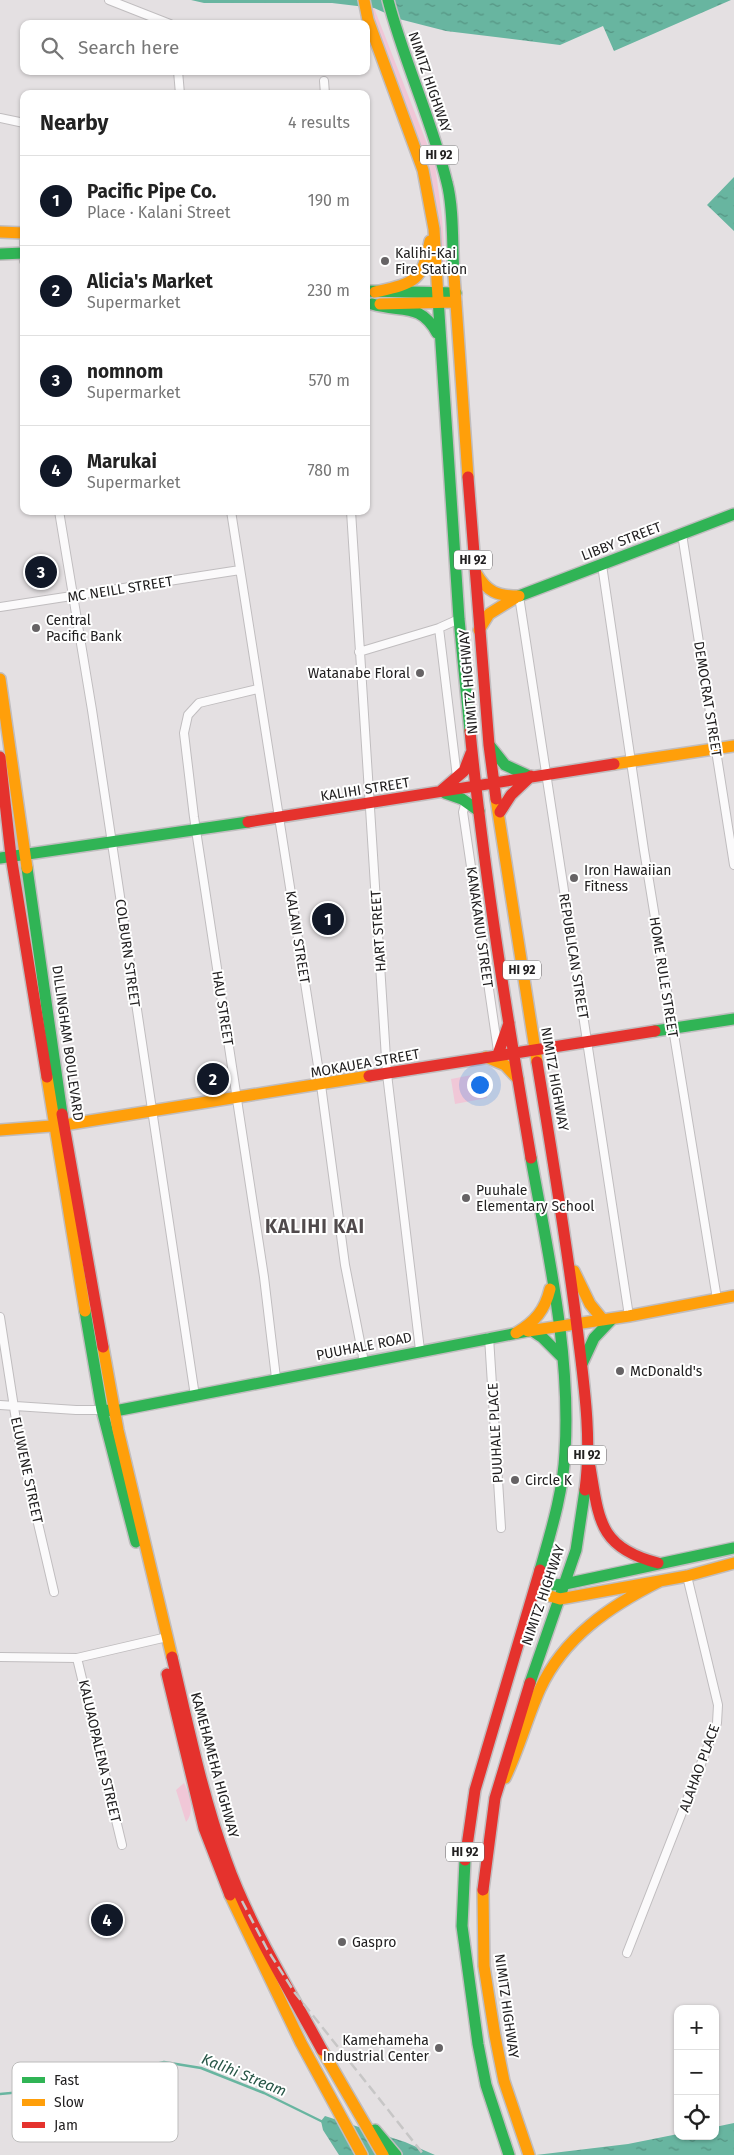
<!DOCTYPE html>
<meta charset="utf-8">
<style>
:root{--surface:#fff;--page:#f2f2f2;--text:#222;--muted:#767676;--line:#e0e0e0;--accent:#111827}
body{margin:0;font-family:"Fira Sans",sans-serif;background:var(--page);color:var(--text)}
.controls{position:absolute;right:15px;bottom:15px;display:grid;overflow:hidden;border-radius:10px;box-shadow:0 1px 4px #0004}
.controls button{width:45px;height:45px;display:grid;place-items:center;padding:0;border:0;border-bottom:1px solid var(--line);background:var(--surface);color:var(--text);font:25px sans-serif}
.you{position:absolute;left:479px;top:1084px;width:18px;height:18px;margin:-12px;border:4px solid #fff;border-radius:50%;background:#1a73e8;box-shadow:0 0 0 8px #1a73e833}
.badge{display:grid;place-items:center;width:32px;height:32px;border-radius:50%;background:var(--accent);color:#fff;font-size:16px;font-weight:700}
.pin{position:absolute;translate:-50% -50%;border:2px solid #fff;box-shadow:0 1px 5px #0006}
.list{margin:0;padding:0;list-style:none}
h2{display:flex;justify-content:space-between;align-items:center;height:65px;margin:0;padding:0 20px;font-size:21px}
h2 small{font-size:16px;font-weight:400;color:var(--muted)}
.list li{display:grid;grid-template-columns:32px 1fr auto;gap:15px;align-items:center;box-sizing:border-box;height:90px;padding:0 20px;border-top:1px solid var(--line)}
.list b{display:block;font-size:19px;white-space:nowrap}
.list p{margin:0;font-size:16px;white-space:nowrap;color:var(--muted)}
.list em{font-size:16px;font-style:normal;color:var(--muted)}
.icon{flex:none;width:28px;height:28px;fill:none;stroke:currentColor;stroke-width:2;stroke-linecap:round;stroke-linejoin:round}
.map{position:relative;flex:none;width:734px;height:2155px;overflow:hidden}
.search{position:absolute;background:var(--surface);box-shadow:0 1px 4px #0004;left:20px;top:20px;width:350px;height:55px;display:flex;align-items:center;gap:12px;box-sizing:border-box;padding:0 18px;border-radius:10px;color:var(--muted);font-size:19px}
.panel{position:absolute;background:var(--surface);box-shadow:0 1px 4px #0004;left:20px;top:90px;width:350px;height:425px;border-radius:10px}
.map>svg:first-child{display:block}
.green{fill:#f0c7d7}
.water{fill:url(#water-ripples)}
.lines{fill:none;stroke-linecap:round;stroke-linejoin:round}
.stream{stroke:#68b5a0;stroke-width:2.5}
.street-casing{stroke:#c0bdbf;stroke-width:10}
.fast-casing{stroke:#c0bdbf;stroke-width:14}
.slow-casing{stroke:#c0bdbf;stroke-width:14}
.jam-casing{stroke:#c0bdbf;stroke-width:14}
.street{stroke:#fbfafb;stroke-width:8}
.fast{stroke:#30b455;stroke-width:11}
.slow{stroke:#ff9f0a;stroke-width:11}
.jam{stroke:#e5322d;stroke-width:11}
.rail{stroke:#c7c6c6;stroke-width:2.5;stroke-dasharray:10 5;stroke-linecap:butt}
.poi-dot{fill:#666365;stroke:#fff;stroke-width:2}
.labels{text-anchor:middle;stroke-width:4;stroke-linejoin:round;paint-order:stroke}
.shield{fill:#fff;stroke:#646364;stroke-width:1}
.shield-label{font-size:12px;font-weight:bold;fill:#222021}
.street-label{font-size:14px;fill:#222021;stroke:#fff}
.poi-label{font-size:14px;fill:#222021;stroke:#fff;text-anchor:start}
.water-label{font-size:15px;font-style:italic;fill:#285647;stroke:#fff}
.district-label{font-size:19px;font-weight:bold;letter-spacing:1px;fill:#504a4c;stroke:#fff}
.key{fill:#fff;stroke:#bdbcbc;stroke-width:1}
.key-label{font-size:14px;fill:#222021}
</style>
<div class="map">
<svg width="734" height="2155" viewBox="0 0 734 2155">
<defs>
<pattern id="water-ripples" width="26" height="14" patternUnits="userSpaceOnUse" patternTransform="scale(1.25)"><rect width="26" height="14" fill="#68b5a0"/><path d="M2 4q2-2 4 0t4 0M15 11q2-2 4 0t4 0" fill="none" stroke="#559382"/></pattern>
</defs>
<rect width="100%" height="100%" fill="#e4e0e2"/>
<path class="green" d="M 364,7 L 374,8 L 435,164 L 442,217 L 446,276 L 441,275 L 438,220 L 432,185 Z
M 482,1073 L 487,1098 L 455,1104 L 451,1079 Z
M 184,1783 C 190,1794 195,1812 186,1822 L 176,1790 Z"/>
<path class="water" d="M 191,0 L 731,0 L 614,51 L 603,26 L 560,45 L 446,31 L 399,19 L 374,8 L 332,3 L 204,3 Z
M 734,177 L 734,231 L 707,205 Z
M 325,2116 L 405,2142 L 435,2155 L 339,2155 L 323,2130 L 321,2121 Z
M 734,2123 L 734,2155 L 536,2155 L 628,2144 L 678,2134 L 678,2136 L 715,2136 L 715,2127 Z"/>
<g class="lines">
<path class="stream" d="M 0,2094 L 54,2089 L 164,2062 L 201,2068 L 264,2093 L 323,2122"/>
<defs>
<path id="street" d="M 109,0 L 170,24
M 178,71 L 180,94
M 324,81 L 325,94
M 0,118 L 24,123
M 24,239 L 24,261
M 59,511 L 92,710 L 195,1396
M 231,511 L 321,1085 L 345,1265 L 364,1362
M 351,511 L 387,1074 L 420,1350
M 682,534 L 734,865
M 602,565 L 644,850 L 717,1299
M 519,596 L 629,1316
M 0,607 L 240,570
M 439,628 L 457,777
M 359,652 L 439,628 L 459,619
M 258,689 L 199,703 L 188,715 L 184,733 L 194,817 L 264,1277 L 276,1378
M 466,801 L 463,812 L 498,1051
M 0,1317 L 20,1446 L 54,1592
M 489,1337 L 501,1528
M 0,1405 L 76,1410 L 102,1410
M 0,1657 L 77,1658 L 167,1637
M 77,1658 L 122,1845
M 627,1953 L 717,1723 L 718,1705 L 687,1576"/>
<path id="fast" d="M 388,0 C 404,62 432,120 447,183 C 454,209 452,248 454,275
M 0,254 L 24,253
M 366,291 L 456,293
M 438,298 L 459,619 L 470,731
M 372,304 C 402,313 420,302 437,333
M 519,596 L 734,514
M 490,746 L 505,765 L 527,775
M 445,793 L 462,799 L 479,811
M 0,858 L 248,822
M 27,868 L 62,1114
M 655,1031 L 734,1019
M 531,1158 C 548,1254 571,1353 565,1452 C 563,1493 551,1531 540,1570
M 85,1311 L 102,1410 L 136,1542
M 531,1330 L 543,1338 L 563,1358
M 582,1364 L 594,1338 L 612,1319
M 106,1410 L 115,1411 L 528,1331
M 536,1586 L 565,1584 L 734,1548
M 530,1683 L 576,1550 L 585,1490
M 465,1860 L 462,1926 L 478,2044 L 486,2085 L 509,2155
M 375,2130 L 396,2155"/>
<path id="slow" d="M 364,0 L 368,20 L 423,170 L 434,229 L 438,298
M 0,232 L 24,233
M 454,275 L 468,477
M 375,292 C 415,283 422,282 430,241
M 380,304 L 456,302
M 476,573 C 487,592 497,596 519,596
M 479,630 L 489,614 L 515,598
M 0,679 L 27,868
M 614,764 L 734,746
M 496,799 L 537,1062
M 486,1057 L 505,1065 L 518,1079
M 47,1077 L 85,1311
M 0,1130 L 64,1125 L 369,1076
M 574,1271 L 590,1304 L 603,1320
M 528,1331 L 629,1316 L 734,1296
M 516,1333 C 535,1322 545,1310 550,1289
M 103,1347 L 118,1430 L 172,1657
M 536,1586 L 550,1596 L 560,1599 L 687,1576 L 734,1563
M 505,1778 C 519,1749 527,1718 540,1689 C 564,1637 610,1606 660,1581
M 483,1890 L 484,1966 L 495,2036 L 504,2081 L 529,2155
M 230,1895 L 301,2043 L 362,2155
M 322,2050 L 383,2155"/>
<path id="jam" d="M 468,477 L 489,745 L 496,799
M 470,731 C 484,874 507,1016 531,1158
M 0,757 L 11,856 L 47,1077
M 442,790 L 464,771 L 471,753
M 500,812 L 511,795 L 531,776
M 248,822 L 614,764
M 498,1054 L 509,1023
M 537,1062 C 552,1153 567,1244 578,1335 C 584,1385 592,1439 585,1490
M 369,1076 L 655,1031
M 62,1114 L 103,1347
M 590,1467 C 599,1520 599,1548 658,1563
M 172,1657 C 188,1725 202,1794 226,1860 C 249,1925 289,1989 322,2050
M 167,1674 L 204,1828 L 230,1895
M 465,1860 L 475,1790 L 540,1570
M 483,1890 L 495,1798 L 530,1683"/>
</defs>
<use href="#street" class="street-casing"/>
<use href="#fast" class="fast-casing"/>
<use href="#slow" class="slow-casing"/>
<use href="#jam" class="jam-casing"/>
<use href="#street" class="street"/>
<use href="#fast" class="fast"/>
<use href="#slow" class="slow"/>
<use href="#jam" class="jam"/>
<path class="rail" d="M 242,1901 L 267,1949 L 295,1993 L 424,2155"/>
</g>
<g class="poi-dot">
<circle cx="385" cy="261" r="5"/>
<circle cx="36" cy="628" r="5"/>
<circle cx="420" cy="673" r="5"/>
<circle cx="574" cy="878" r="5"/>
<circle cx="466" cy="1198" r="5"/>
<circle cx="620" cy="1371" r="5"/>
<circle cx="515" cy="1480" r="5"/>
<circle cx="342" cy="1942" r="5"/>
<circle cx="439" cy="2048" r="5"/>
</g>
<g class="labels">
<g class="shield">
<rect x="420" y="145.5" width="38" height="19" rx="4"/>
<rect x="454" y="550.5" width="38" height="19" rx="4"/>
<rect x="503" y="960.5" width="38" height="19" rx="4"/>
<rect x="568" y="1445.5" width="38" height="19" rx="4"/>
<rect x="446" y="1842.5" width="38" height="19" rx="4"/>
</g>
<g class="shield-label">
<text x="439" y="159">HI 92</text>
<text x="473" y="564">HI 92</text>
<text x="522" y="974">HI 92</text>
<text x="587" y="1459">HI 92</text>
<text x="465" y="1856">HI 92</text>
</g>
<g class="street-label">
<text transform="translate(430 82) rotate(71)" y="5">NIMITZ HIGHWAY</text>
<text transform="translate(621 541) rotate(-21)" y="5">LIBBY STREET</text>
<text transform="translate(120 589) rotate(-9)" y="5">MC NEILL STREET</text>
<text transform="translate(468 682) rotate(-95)" y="5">NIMITZ HIGHWAY</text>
<text transform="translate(708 699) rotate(81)" y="5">DEMOCRAT STREET</text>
<text transform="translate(365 789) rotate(-9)" y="5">KALIHI STREET</text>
<text transform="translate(480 927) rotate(82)" y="5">KANAKANUI STREET</text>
<text transform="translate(378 931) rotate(-94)" y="5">HART STREET</text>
<text transform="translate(298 937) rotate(81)" y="5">KALANI STREET</text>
<text transform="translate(128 953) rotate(82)" y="5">COLBURN STREET</text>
<text transform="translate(574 956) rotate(81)" y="5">REPUBLICAN STREET</text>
<text transform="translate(664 977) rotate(81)" y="5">HOME RULE STREET</text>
<text transform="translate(223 1008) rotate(81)" y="5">HAU STREET</text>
<text transform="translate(68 1043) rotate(82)" y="5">DILLINGHAM BOULEVARD</text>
<text transform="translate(365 1063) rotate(-10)" y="5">MOKAUEA STREET</text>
<text transform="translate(555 1079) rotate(80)" y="5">NIMITZ HIGHWAY</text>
<text transform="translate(364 1346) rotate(-11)" y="5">PUUHALE ROAD</text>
<text transform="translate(495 1433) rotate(-93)" y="5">PUUHALE PLACE</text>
<text transform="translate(27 1470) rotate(78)" y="5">ELUWENE STREET</text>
<text transform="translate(543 1595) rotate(-71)" y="5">NIMITZ HIGHWAY</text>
<text transform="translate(100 1751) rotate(77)" y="5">KALUAOPALENA STREET</text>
<text transform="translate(215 1765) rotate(75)" y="5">KAMEHAMEHA HIGHWAY</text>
<text transform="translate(699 1768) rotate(-70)" y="5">ALAHAO PLACE</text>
<text transform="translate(507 2006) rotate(82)" y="5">NIMITZ HIGHWAY</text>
</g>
<g class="poi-label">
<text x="395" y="258">Kalihi-Kai<tspan x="395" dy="16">Fire Station</tspan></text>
<text x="46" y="625">Central<tspan x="46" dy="16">Pacific Bank</tspan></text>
<text x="410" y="678" text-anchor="end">Watanabe Floral</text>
<text x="584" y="875">Iron Hawaiian<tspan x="584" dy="16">Fitness</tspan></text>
<text x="476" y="1195">Puuhale<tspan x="476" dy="16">Elementary School</tspan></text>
<text x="630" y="1376">McDonald's</text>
<text x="525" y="1485">Circle K</text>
<text x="352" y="1947">Gaspro</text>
<text x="429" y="2045" text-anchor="end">Kamehameha<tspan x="429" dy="16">Industrial Center</tspan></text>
</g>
<g class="water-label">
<text transform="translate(244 2075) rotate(22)" y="5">Kalihi Stream</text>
</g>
<g class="district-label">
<text x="315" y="1233">KALIHI KAI</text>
</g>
</g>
<rect x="12" y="2062" width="166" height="80" rx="8" class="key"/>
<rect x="22" y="2077" width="23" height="6" fill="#30b455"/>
<rect x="22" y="2099" width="23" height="7" fill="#ff9f0a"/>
<rect x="22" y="2122" width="23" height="6" fill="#e5322d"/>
<g class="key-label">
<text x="54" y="2085">Fast</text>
<text x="54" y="2107">Slow</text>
<text x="54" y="2130">Jam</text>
</g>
</svg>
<div class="controls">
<button>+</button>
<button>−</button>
<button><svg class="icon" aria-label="locate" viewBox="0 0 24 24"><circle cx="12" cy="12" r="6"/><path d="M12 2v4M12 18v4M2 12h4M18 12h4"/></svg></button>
</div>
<div class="you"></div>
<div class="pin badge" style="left:328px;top:919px">1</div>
<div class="pin badge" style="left:213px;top:1079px">2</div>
<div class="pin badge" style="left:41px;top:572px">3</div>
<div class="pin badge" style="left:107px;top:1920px">4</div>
<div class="search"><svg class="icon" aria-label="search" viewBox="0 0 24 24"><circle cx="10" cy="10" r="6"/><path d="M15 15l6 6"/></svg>Search here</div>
<section class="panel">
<h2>Nearby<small>4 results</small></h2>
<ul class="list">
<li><span class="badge">1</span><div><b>Pacific Pipe Co.</b><p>Place · Kalani Street</p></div><em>190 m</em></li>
<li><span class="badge">2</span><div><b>Alicia's Market</b><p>Supermarket</p></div><em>230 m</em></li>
<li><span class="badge">3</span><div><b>nomnom</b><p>Supermarket</p></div><em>570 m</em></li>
<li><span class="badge">4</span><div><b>Marukai</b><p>Supermarket</p></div><em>780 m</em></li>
</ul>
</section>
</div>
